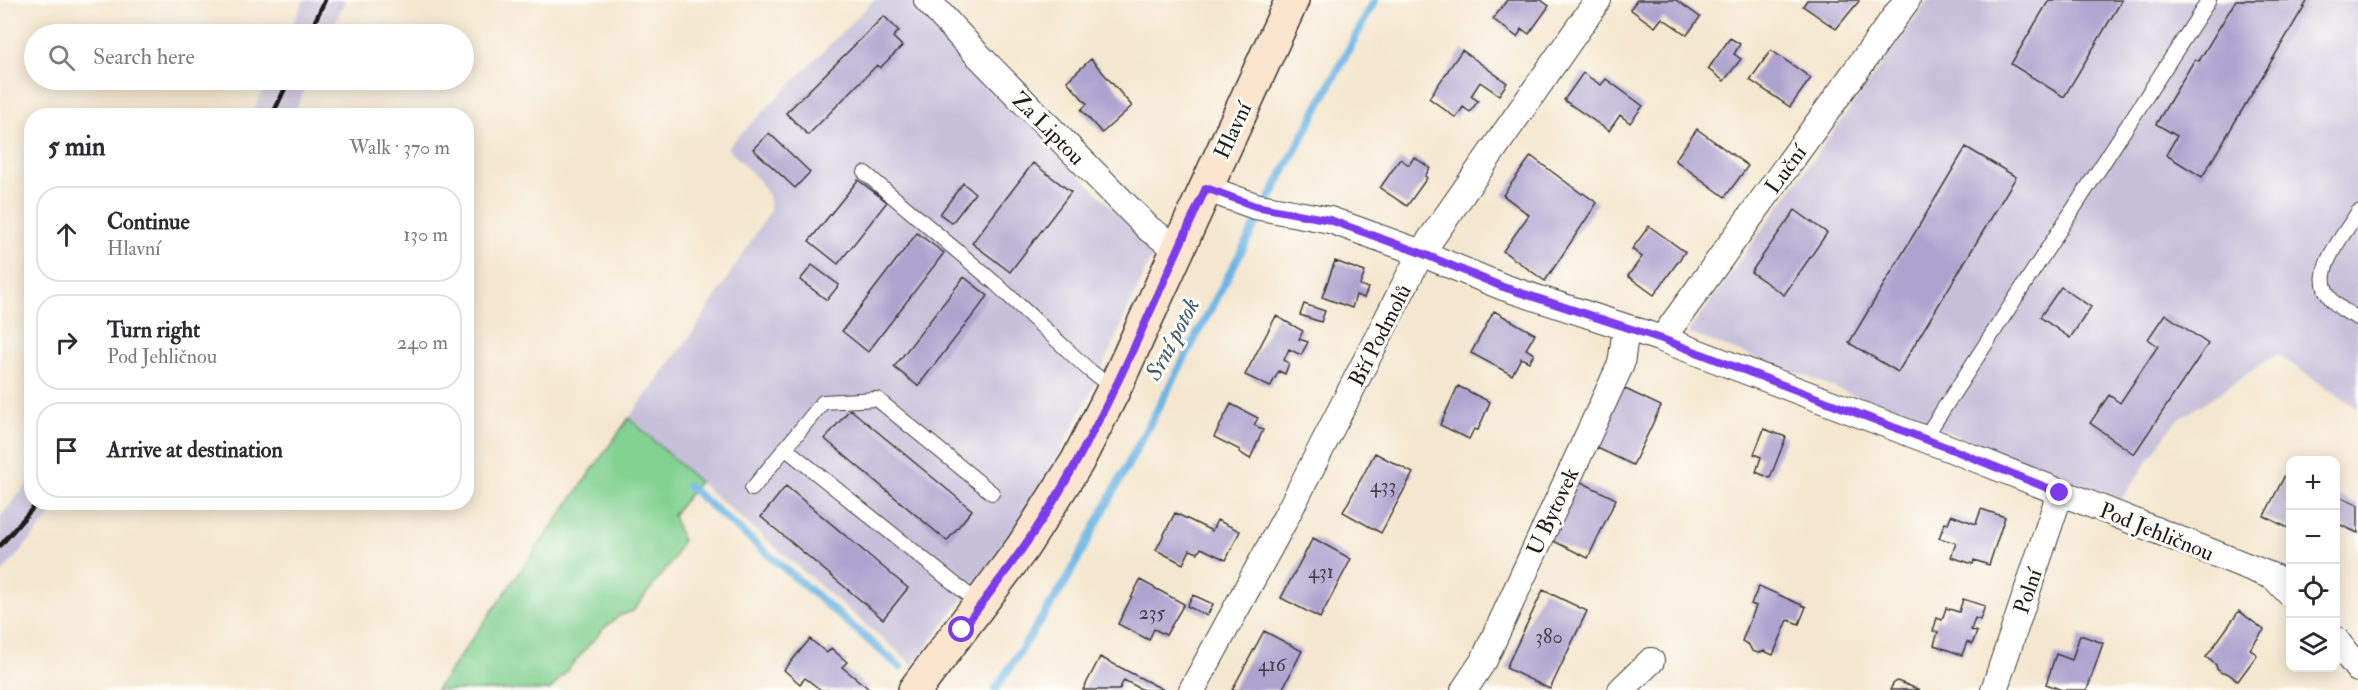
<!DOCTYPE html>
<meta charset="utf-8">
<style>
:root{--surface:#fff;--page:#f2f2f3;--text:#2b2b33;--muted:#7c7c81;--line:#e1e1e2}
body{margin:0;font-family:"IM FELL Double Pica",serif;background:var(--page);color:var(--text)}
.controls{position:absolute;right:18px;bottom:18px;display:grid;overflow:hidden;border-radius:12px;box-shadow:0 3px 15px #0003}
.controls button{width:54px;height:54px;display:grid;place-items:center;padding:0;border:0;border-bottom:2px solid var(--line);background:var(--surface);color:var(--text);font:30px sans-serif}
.stop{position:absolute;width:18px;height:18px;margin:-14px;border:4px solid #7c3aed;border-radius:50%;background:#fff}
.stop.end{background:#7c3aed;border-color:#fff;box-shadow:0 2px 6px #0008}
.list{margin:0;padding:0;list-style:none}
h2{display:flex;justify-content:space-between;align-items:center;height:78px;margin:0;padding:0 24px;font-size:26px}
h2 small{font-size:20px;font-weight:400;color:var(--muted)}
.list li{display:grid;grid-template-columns:39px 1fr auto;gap:18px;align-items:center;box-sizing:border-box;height:96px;margin:0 12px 12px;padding:0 12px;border:2px solid var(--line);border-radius:24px}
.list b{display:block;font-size:22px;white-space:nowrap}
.list p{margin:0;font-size:20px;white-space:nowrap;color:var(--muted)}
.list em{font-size:20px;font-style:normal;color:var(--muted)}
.icon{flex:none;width:33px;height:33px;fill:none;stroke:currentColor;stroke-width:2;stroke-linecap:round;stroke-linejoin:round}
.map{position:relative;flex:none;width:2358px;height:690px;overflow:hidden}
.search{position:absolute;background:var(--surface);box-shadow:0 3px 15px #0003;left:24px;top:24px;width:450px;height:66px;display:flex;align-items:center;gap:15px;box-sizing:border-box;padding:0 21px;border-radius:33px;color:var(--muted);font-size:22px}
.panel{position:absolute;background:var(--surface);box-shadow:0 3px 15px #0003;left:24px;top:108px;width:450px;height:402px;border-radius:24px}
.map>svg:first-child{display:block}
.industrial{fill:#c6c0da}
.green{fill:#83d292;stroke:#507757;stroke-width:1.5}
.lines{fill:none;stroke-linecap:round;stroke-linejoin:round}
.stream{stroke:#6db6e5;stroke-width:8}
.building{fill:#ada3cf}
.lane-casing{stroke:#3d3a37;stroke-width:16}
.street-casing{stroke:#3d3a37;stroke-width:28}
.secondary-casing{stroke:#3d3a37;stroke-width:36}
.lane{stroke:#fff;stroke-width:14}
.street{stroke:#fff;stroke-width:26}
.secondary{stroke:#fce5cf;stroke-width:33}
.rail{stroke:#1c1c1c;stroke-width:4.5}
.route{stroke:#7c3aed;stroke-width:8}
.labels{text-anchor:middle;stroke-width:6;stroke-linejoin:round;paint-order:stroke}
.number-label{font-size:20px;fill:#403e49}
.street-label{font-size:22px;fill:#1c1c1c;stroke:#fdfcf7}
.water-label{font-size:24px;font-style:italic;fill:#3c5a6c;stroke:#fdfcf7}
</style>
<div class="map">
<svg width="2358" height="690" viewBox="0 0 2358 690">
<rect width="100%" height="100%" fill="#fdfcf7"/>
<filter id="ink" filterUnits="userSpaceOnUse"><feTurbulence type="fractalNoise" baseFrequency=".0167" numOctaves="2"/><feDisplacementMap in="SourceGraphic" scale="12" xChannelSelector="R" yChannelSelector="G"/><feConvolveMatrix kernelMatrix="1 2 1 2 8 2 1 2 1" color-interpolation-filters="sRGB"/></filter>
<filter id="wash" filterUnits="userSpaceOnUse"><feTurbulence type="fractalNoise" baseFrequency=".008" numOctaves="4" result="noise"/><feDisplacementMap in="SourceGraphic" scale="24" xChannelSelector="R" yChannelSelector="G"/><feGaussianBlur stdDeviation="1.35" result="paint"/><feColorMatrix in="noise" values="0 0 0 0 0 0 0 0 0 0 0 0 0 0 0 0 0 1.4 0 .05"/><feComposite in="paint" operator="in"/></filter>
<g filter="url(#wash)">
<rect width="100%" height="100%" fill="#f5e7cf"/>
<path class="industrial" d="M 304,0 L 345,0 L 330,34 L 288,34 Z
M 874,0 L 913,0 L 1154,252 L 1092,390 L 1035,502 L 913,665 L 699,482 L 629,418 L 693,332 L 770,211 L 768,196 L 759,180 L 727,148 Z
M 1928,0 L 2358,0 L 2358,409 L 2277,354 L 2174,423 L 2121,500 L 1790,370 L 1688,333 Z
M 268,80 L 309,80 L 293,115 L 251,115 Z
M 31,480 L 32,502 L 62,503 L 0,575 L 0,517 Z"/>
<path class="green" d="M 629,418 L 699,482 L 673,515 L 682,540 L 673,560 L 633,611 L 619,616 L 603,629 L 550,690 L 436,690 Z"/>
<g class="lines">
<path class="stream" d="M 688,486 L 900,667
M 995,690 L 1066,581 L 1375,0"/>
</g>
<g id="blocks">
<path class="building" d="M 1507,0 L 1541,0 L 1549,6 L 1529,34 L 1522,29 L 1517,37 L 1493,19 Z
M 1637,0 L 1676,0 L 1700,17 L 1687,35 L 1662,18 L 1655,27 L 1630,9 Z
M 1807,0 L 1858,0 L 1859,1 L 1836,29 L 1803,6 Z
M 2049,0 L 2122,0 L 2064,97 L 2011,64 Z
M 2236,0 L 2308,0 L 2202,177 L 2166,155 L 2177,136 L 2156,124 L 2195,59 L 2199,61 Z
M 884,16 L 899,31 L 893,37 L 902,46 L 880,68 L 877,65 L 808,135 L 786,113 Z
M 1730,38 L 1740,44 L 1734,54 L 1741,59 L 1724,81 L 1708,69 Z
M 1462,50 L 1507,83 L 1499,95 L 1480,82 L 1471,96 L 1478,101 L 1470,112 L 1463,107 L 1456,118 L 1429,98 Z
M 1771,50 L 1811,78 L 1790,107 L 1750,80 Z
M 1091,59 L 1132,106 L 1102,133 L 1081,110 L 1087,104 L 1067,81 Z
M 1583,73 L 1601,85 L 1606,79 L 1643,106 L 1630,123 L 1620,115 L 1609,131 L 1564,100 Z
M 1697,129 L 1748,166 L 1725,197 L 1675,160 Z
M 769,133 L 810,172 L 795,188 L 753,149 Z
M 1966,147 L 2016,177 L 1898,372 L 1849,343 Z
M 1531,156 L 1582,194 L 1583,193 L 1597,203 L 1545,281 L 1503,251 L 1529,215 L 1503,195 Z
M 1414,157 L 1430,168 L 1425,176 L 1427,178 L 1407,206 L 1380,188 L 1400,159 L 1409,165 Z
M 1033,163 L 1071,192 L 1010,272 L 972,243 Z
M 858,180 L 887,202 L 838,264 L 809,241 Z
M 963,183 L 975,193 L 952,223 L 940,214 Z
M 1795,210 L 1827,233 L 1784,295 L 1751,272 Z
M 1649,226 L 1685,252 L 1654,295 L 1628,276 L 1642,257 L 1632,249 Z
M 917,233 L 944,253 L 868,352 L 842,331 Z
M 1335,261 L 1365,272 L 1360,285 L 1368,288 L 1364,298 L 1356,295 L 1352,308 L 1322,297 Z
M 812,265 L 839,285 L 827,300 L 800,280 Z
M 964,277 L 988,296 L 918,386 L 894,367 Z
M 2061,287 L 2091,307 L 2070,338 L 2040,317 Z
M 1304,304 L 1325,311 L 1321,322 L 1300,315 Z
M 1494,311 L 1535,334 L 1526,349 L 1534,354 L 1529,362 L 1521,358 L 1512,375 L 1471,353 Z
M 2165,314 L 2208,344 L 2134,454 L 2090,423 L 2109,395 L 2120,403 L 2158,346 L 2148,339 Z
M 1276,316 L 1303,331 L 1299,339 L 1308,342 L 1301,355 L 1289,349 L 1284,360 L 1289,363 L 1285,374 L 1279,371 L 1270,387 L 1245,375 Z
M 1458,386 L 1490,402 L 1478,430 L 1474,429 L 1469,439 L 1440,425 Z
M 1621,387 L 1661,406 L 1633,465 L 1593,446 Z
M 1231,404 L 1258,418 L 1254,425 L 1263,430 L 1250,459 L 1239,452 L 1240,450 L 1214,437 Z
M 850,409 L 972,510 L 947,541 L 825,439 Z
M 1764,429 L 1786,437 L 1770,478 L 1756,472 L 1761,457 L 1754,454 Z
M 1375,453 L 1413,473 L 1381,533 L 1343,512 Z
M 2286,473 L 2290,475 L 2290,529 L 2264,516 Z
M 1577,480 L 1616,499 L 1588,558 L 1549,539 Z
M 786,486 L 908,588 L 883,619 L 761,517 Z
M 2336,495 L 2358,505 L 2358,533 L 2336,523 Z
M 1981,509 L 2005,517 L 1989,565 L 1974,560 L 1973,564 L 1951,557 L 1956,543 L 1939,538 L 1945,523 L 1948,524 L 1951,515 L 1976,524 Z
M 1175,513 L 1212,531 L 1217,520 L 1240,531 L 1226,560 L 1201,548 L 1198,553 L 1190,550 L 1183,564 L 1156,550 Z
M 1313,538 L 1351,559 L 1320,618 L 1281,598 Z
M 1140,580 L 1184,604 L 1166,635 L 1154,629 L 1149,640 L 1118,624 Z
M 1759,586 L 1806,607 L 1799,624 L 1788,620 L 1773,655 L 1764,651 L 1758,653 L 1752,651 L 1749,645 L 1742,641 L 1756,606 L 1751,604 Z
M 1543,590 L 1587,611 L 1550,689 L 1506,668 Z
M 1193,595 L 1213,604 L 1207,616 L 1187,606 Z
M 1963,599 L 1985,606 L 1980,620 L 1975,618 L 1971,630 L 1977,632 L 1972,644 L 1967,642 L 1962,655 L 1934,645 L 1938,632 L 1933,631 L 1937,618 L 1942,620 L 1946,608 L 1959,612 Z
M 2239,611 L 2264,630 L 2250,649 L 2257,655 L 2238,681 L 2227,673 L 2222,673 L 2217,669 L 2216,665 L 2206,657 Z
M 1264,631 L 1302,651 L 1282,690 L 1232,690 Z
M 2080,635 L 2103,643 L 2087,690 L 2062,690 L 2046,684 L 2056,654 L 2072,660 Z
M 810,639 L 827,653 L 831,648 L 847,662 L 842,667 L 869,689 L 868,690 L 821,690 L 805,678 L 800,684 L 784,670 Z
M 1100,657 L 1164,690 L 1143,690 L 1124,680 L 1119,690 L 1083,690 Z
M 1897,681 L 1920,690 L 1890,690 L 1893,684 Z"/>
</g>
</g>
<g filter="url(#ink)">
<use href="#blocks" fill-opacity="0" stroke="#3d3a37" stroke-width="1.5"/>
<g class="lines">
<defs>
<path id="lane" d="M 865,173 L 995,283 L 1089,370 L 1114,389
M 2358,212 C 2333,252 2295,289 2358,318
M 1924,439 L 2209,0
M 785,448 L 981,605
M 752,489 L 823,402 L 877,399 L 992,493"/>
<path id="street" d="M 927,0 L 975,52 L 1149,229 L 1178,249
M 1205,188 L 1255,206 L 1330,220 L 1421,253 L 1503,287 L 1662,339 L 1951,449 L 2274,577 L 2290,594
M 1662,339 L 1907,0
M 2336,640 L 2358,669
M 1192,690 L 1286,517 L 1421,253 L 1598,0
M 1464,690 L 1484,660 L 1621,364 L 1626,328
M 1621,690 L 1651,661
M 1994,690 L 2060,493"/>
<path id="secondary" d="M 915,690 L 1022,548 L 1077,462 L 1114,389 L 1292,0"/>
</defs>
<use href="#lane" class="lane-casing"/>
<use href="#street" class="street-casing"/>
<use href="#secondary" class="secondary-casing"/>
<use href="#lane" class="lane"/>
<use href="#street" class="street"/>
<use href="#secondary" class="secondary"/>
<path class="rail" d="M 309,34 L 325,0
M 272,116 L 289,80
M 0,546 L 38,502"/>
</g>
</g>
<g class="lines" filter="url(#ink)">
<path class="route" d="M 962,630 C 997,583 1035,535 1064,484 C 1119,390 1160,287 1206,188 L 1255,206 L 1330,220 L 1421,253 L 1503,287 L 1662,339 L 1951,449 L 2060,493"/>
</g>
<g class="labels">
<g class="number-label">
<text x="1383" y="492">433</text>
<text x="1321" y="578">431</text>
<text x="1152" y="619">235</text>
<text x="1549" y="643">380</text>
<text x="1272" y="671">416</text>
</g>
<g class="street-label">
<text transform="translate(1049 128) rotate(45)" y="8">Za Liptou</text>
<text transform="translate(1232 130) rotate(-65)" y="8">Hlavní</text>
<text transform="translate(1785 169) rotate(-54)" y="8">Luční</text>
<text transform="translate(1379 335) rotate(-63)" y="8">Bří Podmolů</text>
<text transform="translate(1552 511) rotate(-65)" y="8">U Bytovek</text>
<text transform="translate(2157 531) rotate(22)" y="8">Pod Jehličnou</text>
<text transform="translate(2027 591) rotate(-71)" y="8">Polní</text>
</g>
<g class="water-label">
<text transform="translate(1172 339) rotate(-62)" y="8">Srní potok</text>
</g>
</g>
</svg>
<div class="controls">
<button>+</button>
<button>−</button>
<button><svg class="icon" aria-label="locate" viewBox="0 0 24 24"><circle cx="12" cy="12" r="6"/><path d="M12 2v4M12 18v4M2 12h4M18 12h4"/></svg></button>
<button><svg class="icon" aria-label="layers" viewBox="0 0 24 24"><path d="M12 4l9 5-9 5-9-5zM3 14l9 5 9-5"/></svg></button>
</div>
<div class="stop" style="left:962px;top:630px"></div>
<div class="stop end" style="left:2060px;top:493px"></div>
<div class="search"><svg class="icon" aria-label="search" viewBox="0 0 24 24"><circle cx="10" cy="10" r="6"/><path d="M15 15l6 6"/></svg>Search here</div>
<section class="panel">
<h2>5 min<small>Walk · 370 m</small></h2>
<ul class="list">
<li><svg class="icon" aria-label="ahead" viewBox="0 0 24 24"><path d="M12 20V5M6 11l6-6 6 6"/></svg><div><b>Continue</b><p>Hlavní</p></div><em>130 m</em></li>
<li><svg class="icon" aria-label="right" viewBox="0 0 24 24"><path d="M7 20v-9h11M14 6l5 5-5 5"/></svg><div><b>Turn right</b><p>Pod Jehličnou</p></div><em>240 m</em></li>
<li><svg class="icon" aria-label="arrive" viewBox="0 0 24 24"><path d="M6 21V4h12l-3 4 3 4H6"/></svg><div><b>Arrive at destination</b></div></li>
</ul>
</section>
</div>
